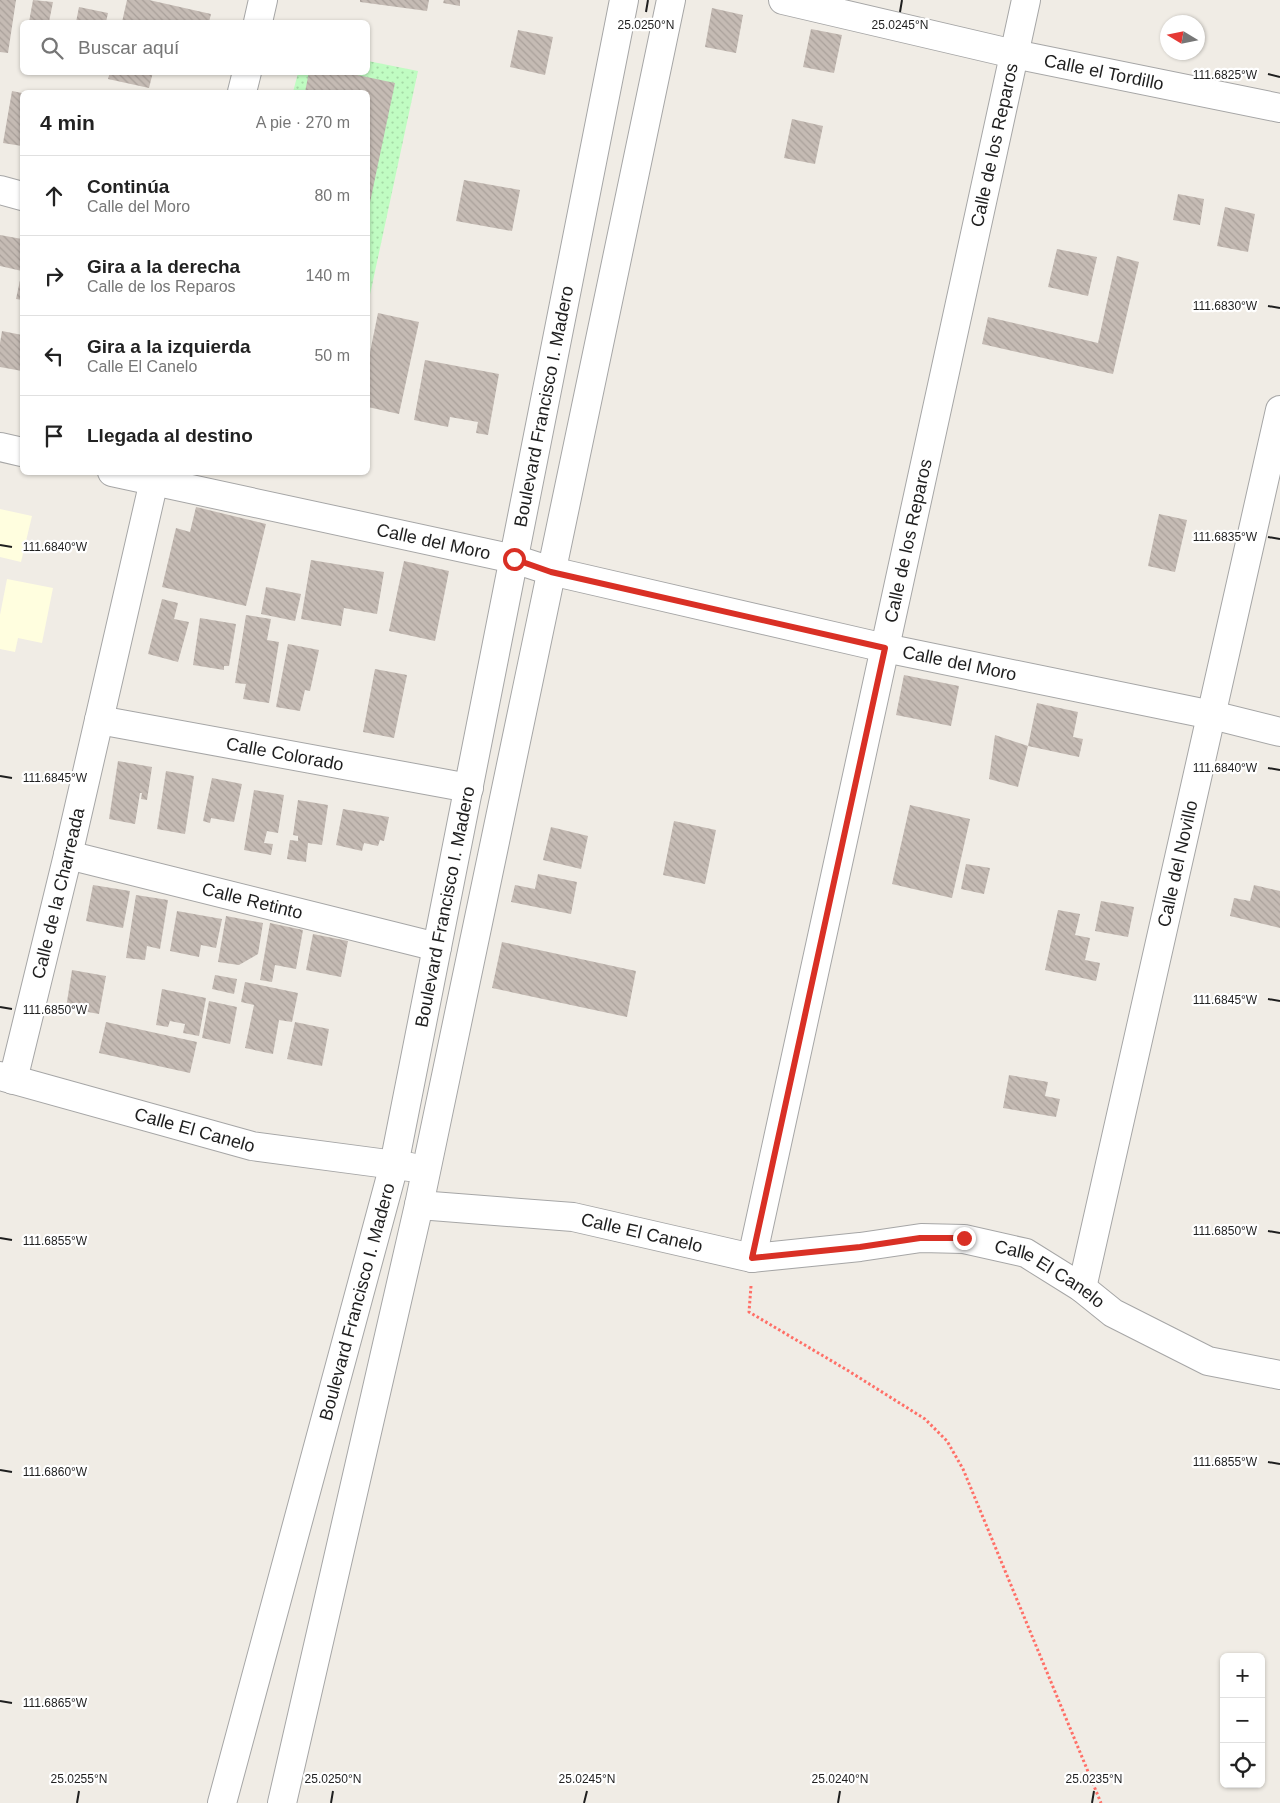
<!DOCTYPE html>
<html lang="es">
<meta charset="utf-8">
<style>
:root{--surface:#fff;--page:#f2f2f2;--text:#222;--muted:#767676;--line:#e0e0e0}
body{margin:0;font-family:Helvetica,sans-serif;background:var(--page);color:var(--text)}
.controls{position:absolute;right:15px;bottom:15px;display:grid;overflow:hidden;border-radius:8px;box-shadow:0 1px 4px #0004}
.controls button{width:45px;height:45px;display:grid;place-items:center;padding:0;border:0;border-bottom:1px solid var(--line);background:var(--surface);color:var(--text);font:25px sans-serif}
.compass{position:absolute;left:1160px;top:15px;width:45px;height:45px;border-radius:50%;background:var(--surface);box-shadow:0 1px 4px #0004;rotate:280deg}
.stop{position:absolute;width:15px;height:15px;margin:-11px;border:4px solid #d93025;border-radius:50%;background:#fff}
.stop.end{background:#d93025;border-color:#fff;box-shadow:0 1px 5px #0008}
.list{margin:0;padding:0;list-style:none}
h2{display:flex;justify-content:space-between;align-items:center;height:65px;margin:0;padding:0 20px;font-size:21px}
h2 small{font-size:16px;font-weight:400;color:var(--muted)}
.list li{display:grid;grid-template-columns:32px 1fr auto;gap:15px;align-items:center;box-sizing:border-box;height:80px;padding:0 20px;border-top:1px solid var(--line)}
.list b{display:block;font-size:19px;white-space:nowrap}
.list p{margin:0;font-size:16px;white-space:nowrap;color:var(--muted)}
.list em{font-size:16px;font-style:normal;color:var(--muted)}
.icon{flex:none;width:28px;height:28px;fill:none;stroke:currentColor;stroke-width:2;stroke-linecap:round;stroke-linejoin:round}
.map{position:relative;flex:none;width:1280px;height:1803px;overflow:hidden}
.search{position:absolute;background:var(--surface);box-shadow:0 1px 4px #0004;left:20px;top:20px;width:350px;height:55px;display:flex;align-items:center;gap:12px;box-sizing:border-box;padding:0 18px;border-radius:8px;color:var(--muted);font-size:19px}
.panel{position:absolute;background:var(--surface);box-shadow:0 1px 4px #0004;left:20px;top:90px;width:350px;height:385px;border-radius:8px}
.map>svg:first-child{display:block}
.education{fill:#fffedf}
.park{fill:url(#park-dots)}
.building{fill:url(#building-back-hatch)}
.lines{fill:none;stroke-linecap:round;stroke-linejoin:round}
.minor-casing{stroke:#a6a6a6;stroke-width:30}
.path{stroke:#ff6f67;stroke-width:3;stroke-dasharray:2.5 2.5;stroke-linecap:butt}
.minor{stroke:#fff;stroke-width:28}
.route{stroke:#d93025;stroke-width:6}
.ticks{fill:none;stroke:#1f1f1f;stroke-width:2}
.labels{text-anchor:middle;stroke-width:4.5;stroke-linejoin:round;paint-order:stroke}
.street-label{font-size:18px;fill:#1f1f1f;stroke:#fff}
.ticks-label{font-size:12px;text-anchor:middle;fill:#1f1f1f;stroke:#fff;stroke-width:4.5;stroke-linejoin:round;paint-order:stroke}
</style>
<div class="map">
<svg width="1280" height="1803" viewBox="0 0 1280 1803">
<defs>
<pattern id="park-dots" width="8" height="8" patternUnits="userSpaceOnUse" patternTransform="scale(1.25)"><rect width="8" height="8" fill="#c0fcc2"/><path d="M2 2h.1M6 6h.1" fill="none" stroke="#a5d8a6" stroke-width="1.8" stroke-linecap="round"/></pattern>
<pattern id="building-back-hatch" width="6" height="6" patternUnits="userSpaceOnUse" patternTransform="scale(1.25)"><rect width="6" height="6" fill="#c5bbb4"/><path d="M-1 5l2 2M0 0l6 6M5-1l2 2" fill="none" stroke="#a9a09a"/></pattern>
</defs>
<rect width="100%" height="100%" fill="#f0ece5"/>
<path class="education" d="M 0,509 L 32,516 L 21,562 L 0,557 Z
M 7,579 L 53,588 L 42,643 L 18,638 L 15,652 L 0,649 L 0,615 Z"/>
<path class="park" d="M 368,61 L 418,71 L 368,304 L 368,92 L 293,92 L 298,73 L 368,72 Z"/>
<path class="building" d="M 0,0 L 16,0 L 8,53 L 0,52 Z
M 33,0 L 53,2 L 49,22 L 29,22 Z
M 127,0 L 149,0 L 211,14 L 209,22 L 122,22 Z
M 360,0 L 429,0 L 427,11 L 360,2 Z
M 444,0 L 460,0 L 460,6 L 443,3 Z
M 79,7 L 108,13 L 106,22 L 76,22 Z
M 712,8 L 743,15 L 736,53 L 705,47 Z
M 811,29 L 842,35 L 834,73 L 803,67 Z
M 518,30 L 553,37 L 545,75 L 510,67 Z
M 110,72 L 153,72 L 149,88 L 108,79 Z
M 309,72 L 343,72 L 395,83 L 368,212 L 368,92 L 305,92 Z
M 12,91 L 22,93 L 22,146 L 3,143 Z
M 792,119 L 823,126 L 815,164 L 784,158 Z
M 464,180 L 520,190 L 512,231 L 456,221 Z
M 1178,194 L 1204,199 L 1200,225 L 1173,220 Z
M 1225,207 L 1255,214 L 1248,252 L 1217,246 Z
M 0,235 L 22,239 L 22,271 L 0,266 Z
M 1057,249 L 1097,257 L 1088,296 L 1048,287 Z
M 1117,256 L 1139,262 L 1113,374 L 982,344 L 988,317 L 1098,343 Z
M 22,271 L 22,300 L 16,299 Z
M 378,313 L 419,322 L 399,414 L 368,407 L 368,362 Z
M 2,331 L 22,335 L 22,371 L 0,367 L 0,343 Z
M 425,360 L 499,374 L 488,435 L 476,433 L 478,422 L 450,417 L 448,427 L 414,420 Z
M 196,507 L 266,524 L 246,606 L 162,587 L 176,528 L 190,532 Z
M 1159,514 L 1187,520 L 1175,572 L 1148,566 Z
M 311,560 L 384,572 L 377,614 L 344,608 L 341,626 L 301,619 Z
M 404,561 L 449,571 L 435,641 L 389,631 Z
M 266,587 L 301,594 L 295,621 L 261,614 Z
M 162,599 L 178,603 L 174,619 L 189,622 L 178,662 L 148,654 Z
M 246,615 L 271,619 L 267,640 L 279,642 L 269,703 L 243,699 L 246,684 L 235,683 Z
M 200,618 L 236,624 L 229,666 L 224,666 L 224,670 L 193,665 Z
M 288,644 L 319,650 L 310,691 L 305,690 L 300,711 L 276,707 Z
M 375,669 L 407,675 L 394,738 L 363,732 Z
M 904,675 L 959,686 L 951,726 L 896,715 Z
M 1037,703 L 1078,712 L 1073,737 L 1083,739 L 1079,757 L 1028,746 Z
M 995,735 L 1028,746 L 1018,787 L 989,779 Z
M 118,761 L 152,767 L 147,800 L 141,799 L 142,793 L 140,793 L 135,824 L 109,819 Z
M 166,771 L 194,776 L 185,834 L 157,829 Z
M 212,778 L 242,784 L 234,822 L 211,818 L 210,823 L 203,821 Z
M 254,790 L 284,795 L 278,833 L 267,831 L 264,843 L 273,844 L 271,855 L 244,850 Z
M 298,800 L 328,805 L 322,845 L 308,843 L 306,862 L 287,859 L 290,840 L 298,841 L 298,836 L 293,835 Z
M 910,805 L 970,819 L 952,898 L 892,884 Z
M 343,809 L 389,817 L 384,841 L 380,840 L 378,846 L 364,843 L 362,851 L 336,845 Z
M 674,821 L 716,830 L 705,884 L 663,875 Z
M 551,827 L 588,836 L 581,869 L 543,860 Z
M 966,864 L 990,868 L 984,894 L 961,889 Z
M 538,874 L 577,882 L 571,914 L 511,902 L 515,885 L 535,889 Z
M 93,885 L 130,891 L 123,928 L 86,921 Z
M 1254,885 L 1280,891 L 1280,928 L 1230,916 L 1234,898 L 1250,901 Z
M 136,895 L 168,900 L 160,949 L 147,946 L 145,960 L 126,958 Z
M 1101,901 L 1134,907 L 1128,937 L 1095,931 Z
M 1058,910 L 1080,914 L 1075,935 L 1090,938 L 1085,960 L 1100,963 L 1096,981 L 1045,970 Z
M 177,911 L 222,919 L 216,948 L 201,945 L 199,957 L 170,951 Z
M 226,916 L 263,923 L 258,954 L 239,965 L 218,962 Z
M 270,923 L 303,930 L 296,969 L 275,965 L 272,982 L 260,980 Z
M 313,934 L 348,941 L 341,977 L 306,970 Z
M 502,942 L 636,971 L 627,1017 L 492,988 Z
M 72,970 L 106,976 L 99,1014 L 66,1008 Z
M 215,975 L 237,979 L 234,994 L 212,989 Z
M 245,982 L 298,993 L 292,1022 L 279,1020 L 273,1054 L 245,1048 L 254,1005 L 241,1002 Z
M 162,989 L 206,998 L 199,1036 L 183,1033 L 185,1024 L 170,1021 L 168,1027 L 156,1025 Z
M 209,1001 L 237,1007 L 230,1044 L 202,1038 Z
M 106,1022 L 197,1042 L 190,1073 L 99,1053 Z
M 295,1022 L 329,1029 L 322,1066 L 287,1059 Z
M 1009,1075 L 1048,1082 L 1045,1096 L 1060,1099 L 1056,1117 L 1003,1108 Z"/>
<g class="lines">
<defs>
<g id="minor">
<path id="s1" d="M 783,0 L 1014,54 L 1280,108"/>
<path d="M 258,22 L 263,0"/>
<path d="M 242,92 L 247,72"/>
<path d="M 0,190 L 22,196"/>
<path d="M 0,447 L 22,452"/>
<path id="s2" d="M 112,472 L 514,559 L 551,571 L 885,648 L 1212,715 L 1280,732"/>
<path id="s3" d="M 99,720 L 469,788"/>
<path id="s4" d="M 68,855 L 437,947"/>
<path id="s5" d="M 0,1076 L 252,1146 L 410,1167"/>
<path id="s6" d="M 13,1080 L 68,855 L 156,472"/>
<path id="s7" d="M 419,1205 L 573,1217 L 752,1258 L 860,1247 L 921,1238 L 964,1239 L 1026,1253 L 1082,1288 L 1113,1313 L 1208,1361 L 1280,1375"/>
<path id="s8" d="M 752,1258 L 1026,0"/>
<path id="s9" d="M 1082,1288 L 1280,410"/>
<path id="s10" d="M 222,1803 L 394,1165 L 624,0"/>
<path d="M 282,1803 L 419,1205 L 671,0"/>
</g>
</defs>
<use href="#minor" class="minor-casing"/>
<path class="path" d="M 751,1286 L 749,1312 L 847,1370 L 925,1419 L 947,1441 L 963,1469 L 1101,1803"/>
<use href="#minor" class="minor"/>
</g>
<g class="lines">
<path class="route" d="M 514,559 L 551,572 L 885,648 L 752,1258 L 860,1247 L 920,1238 L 964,1238"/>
</g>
<path class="ticks" d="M 646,12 L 648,0M 900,12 L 902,0M 1268,74 L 1280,77M 1268,306 L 1280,308M 1268,537 L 1280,539M 0,545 L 12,547M 1268,768 L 1280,770M 0,776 L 12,778M 1268,999 L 1280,1001M 0,1007 L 12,1009M 1268,1231 L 1280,1233M 0,1238 L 12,1240M 1268,1462 L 1280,1464M 0,1470 L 12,1472M 0,1701 L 12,1703M 77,1803 L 79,1791M 331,1803 L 333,1791M 584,1803 L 587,1791M 838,1803 L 840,1791M 1092,1803 L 1094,1791"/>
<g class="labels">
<g class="street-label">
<text dy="6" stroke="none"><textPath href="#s1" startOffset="329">Calle el Tordillo</textPath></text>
<text dy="6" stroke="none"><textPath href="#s8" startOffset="1139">Calle de los Reparos</textPath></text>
<text dy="6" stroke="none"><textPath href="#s10" startOffset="1434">Boulevard Francisco I. Madero</textPath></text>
<text dy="6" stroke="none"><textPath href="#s8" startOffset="734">Calle de los Reparos</textPath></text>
<text dy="6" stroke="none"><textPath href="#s2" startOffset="329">Calle del Moro</textPath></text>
<text dy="6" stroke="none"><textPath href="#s2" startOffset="869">Calle del Moro</textPath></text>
<text dy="6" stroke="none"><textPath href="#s3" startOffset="189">Calle Colorado</textPath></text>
<text dy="6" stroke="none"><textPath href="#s9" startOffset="435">Calle del Novillo</textPath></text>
<text dy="6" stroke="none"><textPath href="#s6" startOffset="192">Calle de la Charreada</textPath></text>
<text dy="6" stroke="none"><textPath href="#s4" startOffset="190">Calle Retinto</textPath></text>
<text dy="6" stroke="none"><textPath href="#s10" startOffset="924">Boulevard Francisco I. Madero</textPath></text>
<text dy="6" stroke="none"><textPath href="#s5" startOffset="202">Calle El Canelo</textPath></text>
<text dy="6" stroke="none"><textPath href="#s7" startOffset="225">Calle El Canelo</textPath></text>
<text dy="6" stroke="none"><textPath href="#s7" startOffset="645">Calle El Canelo</textPath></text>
<text dy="6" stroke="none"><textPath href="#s10" startOffset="519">Boulevard Francisco I. Madero</textPath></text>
</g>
</g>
<g class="ticks-label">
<text x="646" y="29">25.0250°N</text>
<text x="900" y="29">25.0245°N</text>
<text x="1225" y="79">111.6825°W</text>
<text x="1225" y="310">111.6830°W</text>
<text x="1225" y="541">111.6835°W</text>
<text x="55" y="551">111.6840°W</text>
<text x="1225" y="772">111.6840°W</text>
<text x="55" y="782">111.6845°W</text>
<text x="1225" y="1004">111.6845°W</text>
<text x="55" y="1014">111.6850°W</text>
<text x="1225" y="1235">111.6850°W</text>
<text x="55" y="1245">111.6855°W</text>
<text x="1225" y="1466">111.6855°W</text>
<text x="55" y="1476">111.6860°W</text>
<text x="55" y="1707">111.6865°W</text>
<text x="79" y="1783">25.0255°N</text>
<text x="333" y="1783">25.0250°N</text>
<text x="587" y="1783">25.0245°N</text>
<text x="840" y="1783">25.0240°N</text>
<text x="1094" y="1783">25.0235°N</text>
</g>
</svg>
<div class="controls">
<button>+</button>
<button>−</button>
<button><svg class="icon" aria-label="locate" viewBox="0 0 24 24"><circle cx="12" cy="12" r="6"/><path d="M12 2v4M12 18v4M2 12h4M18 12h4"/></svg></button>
</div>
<svg class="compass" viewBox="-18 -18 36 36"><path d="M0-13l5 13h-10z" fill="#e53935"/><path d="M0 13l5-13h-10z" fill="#767676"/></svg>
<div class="stop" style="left:514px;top:559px"></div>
<div class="stop end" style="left:964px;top:1238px"></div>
<div class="search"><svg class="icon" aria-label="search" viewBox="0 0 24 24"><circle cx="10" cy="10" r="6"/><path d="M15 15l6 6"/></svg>Buscar aquí</div>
<section class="panel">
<h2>4 min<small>A pie · 270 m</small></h2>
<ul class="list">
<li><svg class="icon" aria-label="ahead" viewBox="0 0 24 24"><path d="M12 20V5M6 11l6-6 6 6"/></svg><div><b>Continúa</b><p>Calle del Moro</p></div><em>80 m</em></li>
<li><svg class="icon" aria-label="right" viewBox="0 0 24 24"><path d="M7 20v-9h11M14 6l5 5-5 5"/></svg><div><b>Gira a la derecha</b><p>Calle de los Reparos</p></div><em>140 m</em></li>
<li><svg class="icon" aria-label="left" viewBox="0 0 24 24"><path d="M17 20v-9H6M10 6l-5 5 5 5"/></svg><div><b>Gira a la izquierda</b><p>Calle El Canelo</p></div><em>50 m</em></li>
<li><svg class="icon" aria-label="arrive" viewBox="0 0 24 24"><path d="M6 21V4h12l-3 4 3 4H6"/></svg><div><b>Llegada al destino</b></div></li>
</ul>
</section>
</div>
